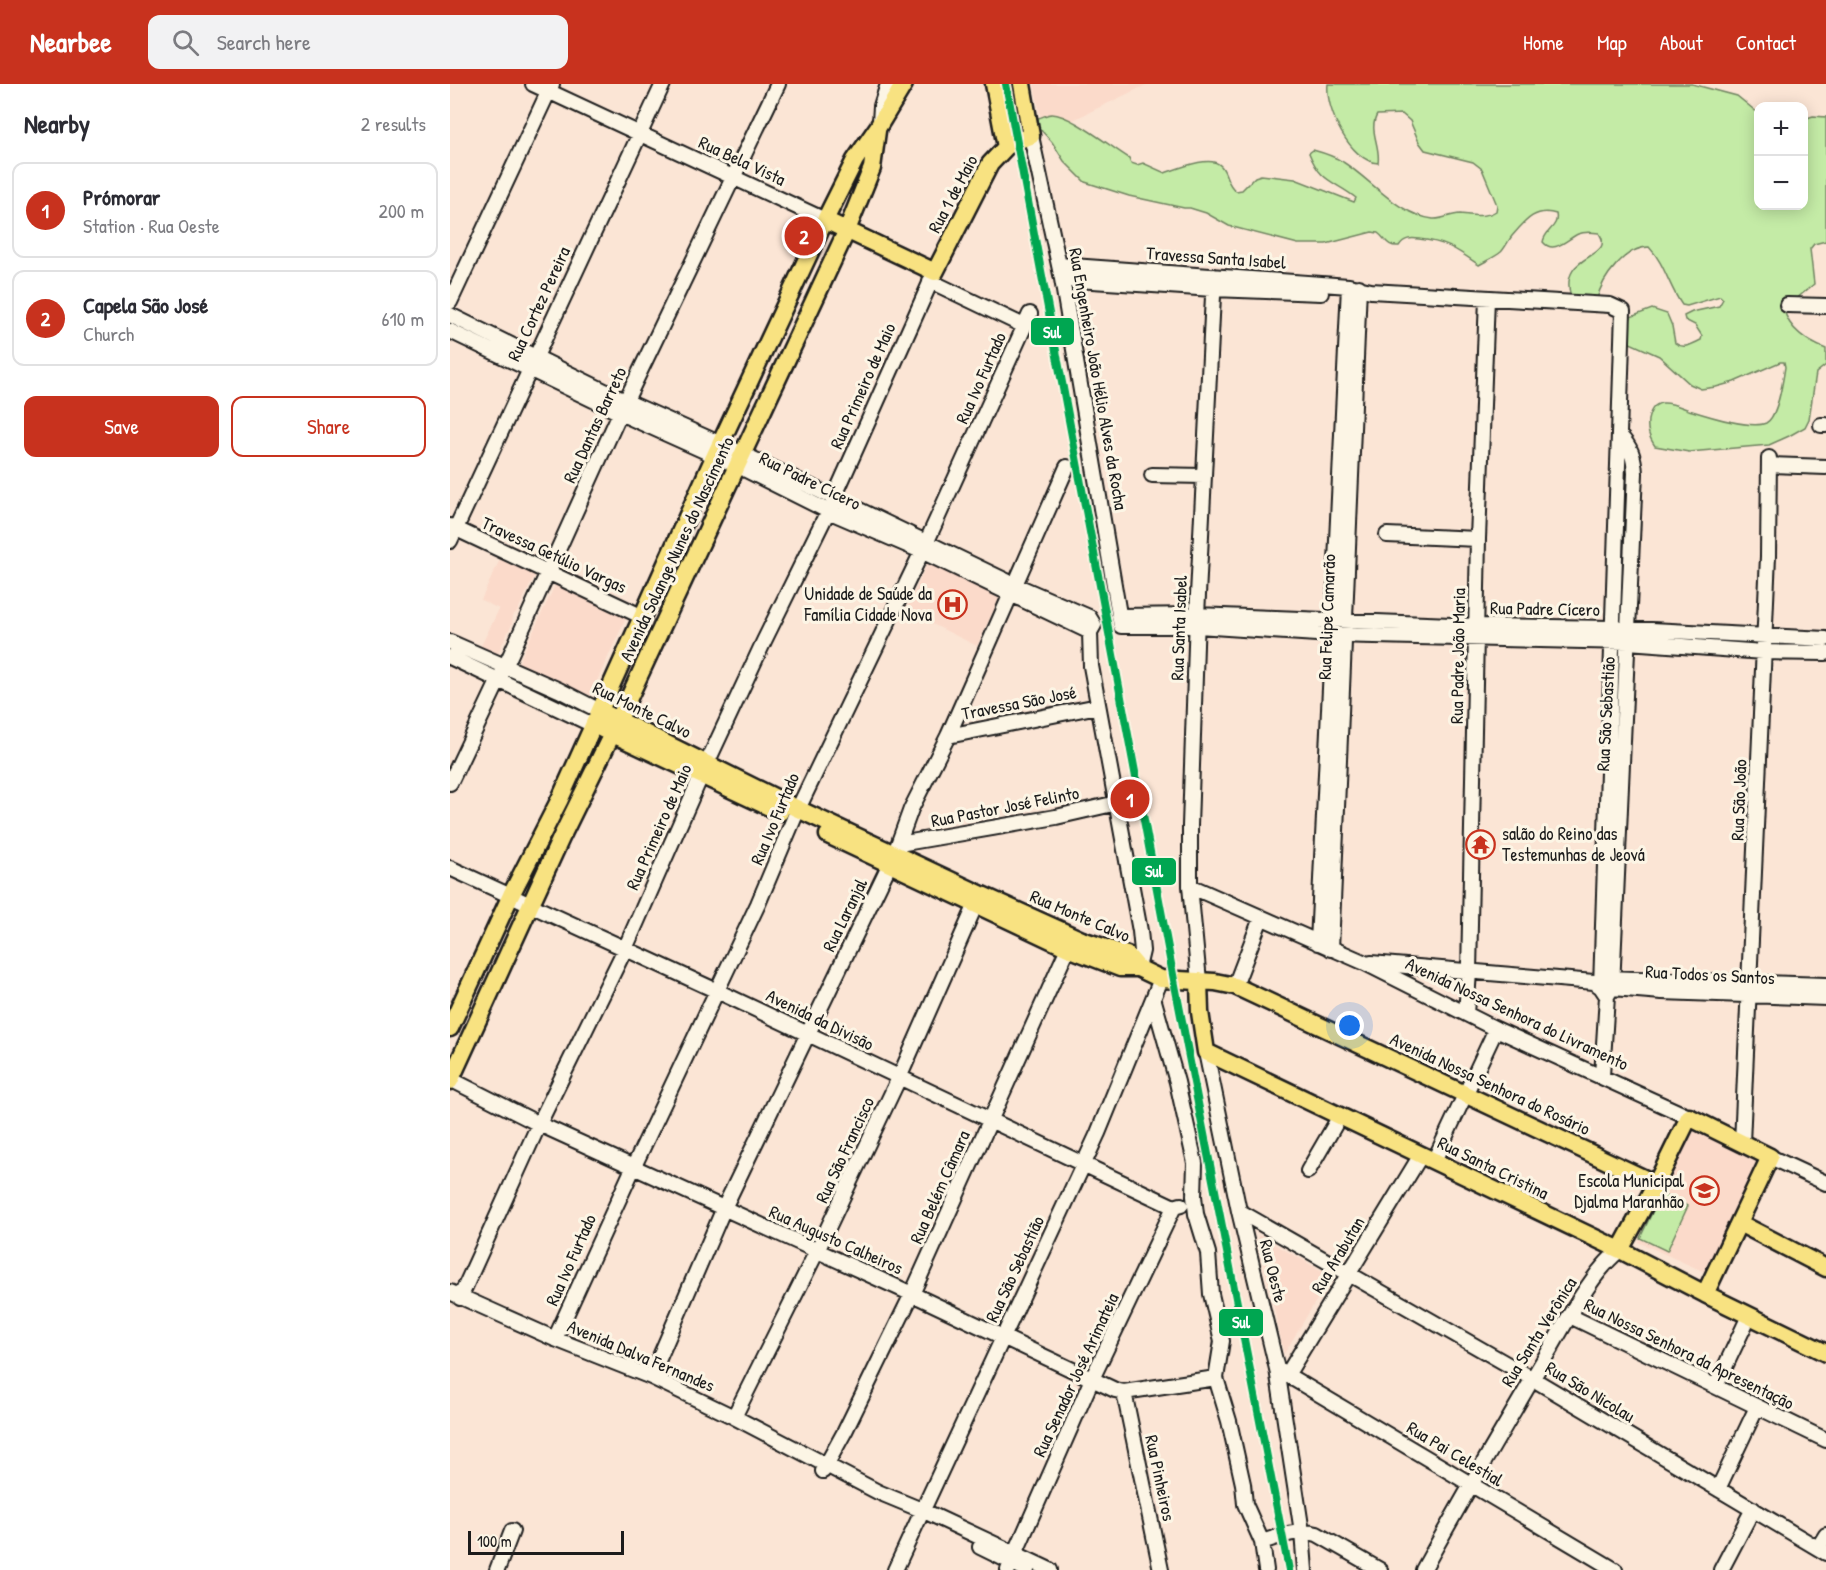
<!DOCTYPE html>
<meta charset="utf-8">
<style>
:root{--surface:#fff;--page:#f2f2f3;--text:#2b2b33;--muted:#7c7c81;--line:#e1e1e2;--accent:#c8321e}
body{margin:0;font-family:"Patrick Hand",sans-serif;background:var(--page);color:var(--text)}
.controls{position:absolute;right:18px;top:18px;display:grid;overflow:hidden;border-radius:12px;box-shadow:0 3px 15px #0003}
.controls button{width:54px;height:54px;display:grid;place-items:center;padding:0;border:0;border-bottom:2px solid var(--line);background:var(--surface);color:var(--text);font:30px sans-serif}
.scale{position:absolute;left:18px;bottom:15px;width:156px;box-sizing:border-box;padding-left:6px;border:3px solid #1c1c1c;border-top:0;font-size:16px;line-height:21px;white-space:nowrap;color:#1c1c1c;-webkit-text-stroke:4px #fcf5e5;paint-order:stroke}
.you{position:absolute;left:900px;top:942px;width:21px;height:21px;margin:-15px;border:4px solid #fff;border-radius:50%;background:#1a73e8;box-shadow:0 0 0 9px #1a73e833}
.badge{display:grid;place-items:center;width:39px;height:39px;border-radius:50%;background:var(--accent);color:#fff;font-size:20px;font-weight:700}
.pin{position:absolute;translate:-50% -50%;border:3px solid #fff;box-shadow:0 2px 6px #0006}
.list{margin:0;padding:0;list-style:none}
h2{display:flex;justify-content:space-between;align-items:center;height:78px;margin:0;padding:0 24px;font-size:26px}
h2 small{font-size:20px;font-weight:400;color:var(--muted)}
.list li{display:grid;grid-template-columns:39px 1fr auto;gap:18px;align-items:center;box-sizing:border-box;height:96px;margin:0 12px 12px;padding:0 12px;border:2px solid var(--line);border-radius:12px}
.list b{display:block;font-size:22px;white-space:nowrap}
.list p{margin:0;font-size:20px;white-space:nowrap;color:var(--muted)}
.list em{font-size:20px;font-style:normal;color:var(--muted)}
.actions{display:flex;gap:12px;padding:18px 24px}
.actions a{flex:1;padding:14px 0;border:2px solid var(--accent);border-radius:12px;text-align:center;font-size:21px;color:var(--accent)}
.actions .main{background:var(--accent);color:#fff}
.icon{flex:none;width:33px;height:33px;fill:none;stroke:currentColor;stroke-width:2;stroke-linecap:round;stroke-linejoin:round}
.map{position:relative;flex:none;width:1376px;height:1486px;overflow:hidden}
header{display:flex;align-items:center;gap:36px;box-sizing:border-box;height:84px;padding:0 30px;background:var(--accent);color:#fff}
header strong{font-size:28px}
nav{display:flex;gap:33px;margin-inline-start:auto;font-size:21px}
.search{width:420px;height:54px;background:var(--page);display:flex;align-items:center;gap:15px;box-sizing:border-box;padding:0 21px;border-radius:12px;color:var(--muted);font-size:22px}
main{display:flex}
aside{flex:1;background:var(--surface)}
.map>svg:first-child{display:block}
.built{fill:#fbdaca}
.green{fill:#c4eba6;stroke:#708461;stroke-width:1.5}
.lines{fill:none;stroke-linecap:round;stroke-linejoin:round}
.minor-casing{stroke:#1c1c1c;stroke-width:18}
.major-casing{stroke:#1c1c1c;stroke-width:21}
.minor{stroke:#fcf5e5;stroke-width:14}
.major{stroke:#f8e281;stroke-width:16}
.rail-1-casing{stroke:#fcf5e5;stroke-width:12}
.rail-1{stroke:#00a651;stroke-width:8}
.labels{text-anchor:middle;stroke-width:6;stroke-linejoin:round;paint-order:stroke}
.street-label{font-size:18px;fill:#1c1c1c;stroke:#fcf5e5}
.poi-label{font-size:18px;fill:#1c1c1c;stroke:#fcf5e5;text-anchor:end}
.line-badge{stroke:#fcf5e5;stroke-width:2}
.badge-label{font-size:16px;text-anchor:middle;font-weight:bold;fill:#fff}
</style>
<header>
<strong>Nearbee</strong>
<div class="search"><svg class="icon" aria-label="search" viewBox="0 0 24 24"><circle cx="10" cy="10" r="6"/><path d="M15 15l6 6"/></svg>Search here</div>
<nav><a>Home</a><a>Map</a><a>About</a><a>Contact</a></nav>
</header>
<main>
<aside>
<h2>Nearby<small>2 results</small></h2>
<ul class="list">
<li><span class="badge">1</span><div><b>Prómorar</b><p>Station · Rua Oeste</p></div><em>200 m</em></li>
<li><span class="badge">2</span><div><b>Capela São José</b><p>Church</p></div><em>610 m</em></li>
</ul>
<div class="actions"><a class="main">Save</a><a>Share</a></div>
</aside>
<div class="map">
<svg width="1376" height="1486" viewBox="0 0 1376 1486">
<rect width="100%" height="100%" fill="#fbe5d5"/>
<filter id="ink" filterUnits="userSpaceOnUse"><feTurbulence type="fractalNoise" baseFrequency=".0167" numOctaves="2"/><feDisplacementMap in="SourceGraphic" scale="12" xChannelSelector="R" yChannelSelector="G"/><feConvolveMatrix kernelMatrix="1 2 1 2 8 2 1 2 1" color-interpolation-filters="sRGB"/></filter>
<g filter="url(#ink)">
<path class="built" d="M 584,0 L 698,0 L 594,50 Z
M 50,475 L 85,491 L 67,528 L 63,531 L 62,540 L 47,571 L 30,564 L 49,525 L 31,516 Z
M 478,477 L 550,512 L 527,562 L 456,527 Z
M 105,501 L 177,532 L 140,612 L 68,580 Z
M 1244,1039 L 1314,1072 L 1257,1189 L 1188,1158 Z
M 808,1151 L 881,1192 L 834,1270 Z"/>
<path class="green" d="M 878,0 L 1242,0 L 1287,12 L 1308,29 L 1308,122 L 1354,122 L 1354,35 L 1363,32 L 1376,33 L 1376,157 L 1364,160 L 1360,165 L 1364,200 L 1334,225 C 1338,245 1358,258 1376,265 L 1376,281 L 1366,289 L 1359,335 L 1355,343 L 1339,352 L 1319,361 L 1239,368 L 1205,362 C 1199,353 1197,347 1198,336 C 1200,328 1203,320 1212,319 C 1221,318 1231,323 1239,326 C 1255,331 1300,346 1316,339 C 1328,333 1333,296 1335,283 L 1334,278 L 1330,278 L 1284,298 L 1266,303 L 1251,305 L 1240,300 L 1209,272 L 1180,259 L 1170,245 L 1178,234 L 1202,225 L 1217,230 L 1222,242 L 1225,259 C 1234,266 1242,260 1251,256 L 1252,252 L 1245,241 L 1235,236 L 1234,232 L 1242,228 L 1269,222 L 1273,215 L 1270,212 L 1237,222 L 1232,221 C 1219,203 1215,180 1199,163 C 1175,163 1152,194 1147,215 L 1121,213 C 1107,168 1167,176 1149,149 C 1142,148 1135,147 1128,150 C 1117,155 1104,171 1093,158 C 1095,146 1109,143 1106,130 C 1086,123 1075,137 1062,152 C 1058,157 1055,164 1051,168 C 1045,173 1036,177 1029,181 C 1007,166 997,158 969,155 C 961,154 954,154 949,162 C 937,163 936,155 928,149 L 922,148 L 876,160 L 848,160 L 779,142 L 756,129 L 740,124 L 734,124 L 679,112 L 635,98 L 614,77 L 602,58 L 589,44 L 588,34 C 593,33 597,30 602,30 C 620,30 661,63 679,74 L 681,79 L 687,81 L 693,79 L 715,89 C 727,85 761,70 771,82 C 778,90 776,100 786,107 L 792,106 L 805,93 L 811,91 L 845,95 L 904,118 L 906,114 C 883,96 871,99 859,69 L 863,66 C 874,69 884,72 893,78 C 923,97 945,129 983,135 C 992,136 1001,130 1010,130 C 1021,131 1036,134 1046,127 L 1047,121 L 1032,85 L 1023,78 L 975,66 L 969,58 L 960,37 L 952,30 L 927,31 C 918,46 931,62 928,79 C 900,77 875,25 878,0 Z
M 1211,1110 L 1238,1122 L 1217,1167 L 1190,1154 Z"/>
<g class="lines">
<defs>
<path id="minor" d="M 83,0 L 375,136
M 430,38 L 431,22 L 438,0
M 581,52 L 612,195 L 671,542 L 748,542 L 882,551 L 1178,558 L 1313,568 L 1376,569
M 609,181 L 899,202 L 921,207 L 1160,221 L 1173,227 L 1151,903 L 1157,912
M 612,195 L 763,205 L 871,209
M 480,197 L 574,242
M 0,218 L 102,0
M 1337,221 L 1376,222
M 0,231 L 175,317 L 293,370 L 565,501 L 639,533 L 644,541 L 640,548 L 641,582 L 690,847 L 692,867 L 688,884
M 0,247 L 170,329 L 288,382 L 378,427 L 471,467 L 640,548
M 1371,341 L 1376,341
M 1319,381 L 1376,383
M 702,391 L 754,392
M 0,442 L 193,533
M 937,451 L 1028,455
M 0,457 L 213,0
M 669,532 L 747,531 L 1027,542 L 1163,544 L 1376,555
M 0,558 L 109,606 L 150,627
M 0,573 L 143,641
M 498,652 L 648,622
M 0,699 L 55,583 L 170,329 L 328,0
M 449,760 L 606,733 L 667,719
M 0,784 L 267,907 L 724,1123
M 740,802 L 913,878 L 1046,945 L 1239,1033
M 868,859 L 899,202
M 881,865 L 909,203
M 921,879 L 1144,898 L 1151,903 L 1212,908 L 1376,914
M 1154,894 L 1376,901
M 749,897 L 740,802 L 740,742 L 747,531 L 764,192
M 785,902 L 811,834
M 704,917 L 727,998 L 745,1079 L 744,1112 L 746,1130 L 758,1169 L 761,1210 L 772,1257 L 766,1294 L 779,1337 L 793,1400 L 795,1420 L 812,1458 L 816,1486
M 1016,930 L 1019,888 L 1028,455 L 1037,214
M 756,968 L 789,1127 L 827,1285 L 852,1448 L 855,1486
M 1152,992 L 1157,912 L 1162,903 L 1185,389 C 1184,373 1181,363 1170,352
M 0,995 L 89,1040 L 462,1210 L 665,1306 L 674,1308 L 766,1294
M 1292,1059 L 1318,472 L 1319,374
M 1320,1073 L 1376,1099
M 984,1077 L 1046,945
M 858,1087 L 890,1032
M 789,1127 L 1083,1295 L 1376,1469
M 0,1208 L 105,1255 L 201,1293 L 284,1333 L 428,1408 L 474,1427 L 600,1486
M 10,1214 L 89,1040 L 175,865 L 251,692 L 314,557 L 378,427 L 485,188
M 1120,1232 L 1376,1356
M 105,1255 L 184,1082 L 308,820 L 348,725 L 477,457 L 580,230
M 827,1285 L 1165,1486
M 837,1291 L 971,1071
M 201,1293 L 274,1124 L 445,769 L 461,725 L 498,652 L 617,383
M 1266,1302 L 1299,1232
M 674,1308 L 711,1486
M 284,1333 L 367,1167 L 449,994 L 530,811
M 373,1387 L 395,1347 L 462,1210 L 618,864
M 1268,1405 L 1307,1323
M 812,1458 C 830,1452 848,1445 867,1450 L 930,1486
M 530,1463 L 577,1486
M 1368,1464 L 1376,1451
M 47,1486 L 62,1447
M 445,1486 L 648,1049 L 711,895
M 558,1486 L 642,1295 L 724,1123 L 731,1121
M 973,1486 C 1014,1412 1056,1339 1099,1267 C 1116,1238 1144,1185 1170,1166
M 1271,1486 L 1303,1425"/>
<path id="major" d="M 544,0 L 556,63
M 375,136 L 485,188 L 540,80 L 556,63 L 566,57 L 581,52 L 572,0
M 150,627 L 348,725 L 530,810 L 632,856 L 677,871 L 688,884 L 711,895 L 765,898 L 785,902 L 1206,1100
M 152,645 L 330,728
M 378,751 L 618,864 L 670,884 L 688,884
M 749,897 L 750,928 L 756,968 L 1170,1166 L 1255,1210 L 1376,1269
M 0,944 L 61,811 L 110,715 L 265,371 L 375,136 L 405,76 L 428,43 L 454,0
M 0,997 L 111,754 L 162,650 L 397,146 L 422,84 L 427,47
M 1289,1139 L 1376,1184
M 1170,1166 L 1206,1100 L 1239,1033 L 1320,1073 L 1255,1210"/>
</defs>
<use href="#minor" class="minor-casing"/>
<use href="#major" class="major-casing"/>
<use href="#minor" class="minor"/>
<use href="#major" class="major"/>
<defs>
<path id="rail-1" d="M 556,0 L 724,896 L 839,1486"/>
</defs>
<use href="#rail-1" class="rail-1-casing"/>
<use href="#rail-1" class="rail-1"/>
</g>
</g>
<defs>
<symbol id="hospital-ring" viewBox="-11 -11 22 22"><circle r="9.5" fill="#fcf5e5" stroke="#c8321e" stroke-width="1.5"/><path d="M-5-5h3v3.5h4V-5h3V5h-3V1.5h-4V5h-3Z" fill="#c8321e"/></symbol>
<symbol id="temple-ring" viewBox="-11 -11 22 22"><circle r="9.5" fill="#fcf5e5" stroke="#c8321e" stroke-width="1.5"/><path d="M0-6L5-2H3V0L6.5 2.5H4V6H1.5V3h-3V6H-4V2.5H-6.5L-3 0V-2H-5Z" fill="#c8321e"/></symbol>
<symbol id="school-ring" viewBox="-11 -11 22 22"><circle r="9.5" fill="#fcf5e5" stroke="#c8321e" stroke-width="1.5"/><path d="M0-5L7-2L0 1L-7-2ZM-4 1L0 2.5L4 1V4Q0 6-4 4Z" fill="#c8321e"/></symbol>
</defs>
<g fill-rule="evenodd">
<use href="#hospital-ring" x="486" y="504" width="33" height="33"/>
<use href="#temple-ring" x="1014" y="744" width="33" height="33"/>
<use href="#school-ring" x="1238" y="1090" width="33" height="33"/>
</g>
<g class="labels">
<g class="street-label">
<text transform="translate(292 77) rotate(25)" y="6">Rua Bela Vista</text>
<text transform="translate(503 110) rotate(-62)" y="6">Rua 1 de Maio</text>
<text transform="translate(766 174) rotate(4)" y="6">Travessa Santa Isabel</text>
<text transform="translate(89 220) rotate(-65)" y="6">Rua Cortez Pereira</text>
<text transform="translate(531 294) rotate(-66)" y="6">Rua Ivo Furtado</text>
<text transform="translate(648 295) rotate(80)" y="6">Rua Engenheiro João Hélio Alves da Rocha</text>
<text transform="translate(413 302) rotate(-66)" y="6">Rua Primeiro de Maio</text>
<text transform="translate(145 341) rotate(-65)" y="6">Rua Dantas Barreto</text>
<text transform="translate(360 397) rotate(26)" y="6">Rua Padre Cícero</text>
<text transform="translate(227 465) rotate(-65)" y="6">Avenida Solange Nunes do Nascimento</text>
<text transform="translate(104 471) rotate(25)" y="6">Travessa Getúlio Vargas</text>
<text transform="translate(1095 525) rotate(1)" y="6">Rua Padre Cícero</text>
<text transform="translate(877 533) rotate(-88)" y="6">Rua Felipe Camarão</text>
<text transform="translate(729 544) rotate(-88)" y="6">Rua Santa Isabel</text>
<text transform="translate(1008 572) rotate(-89)" y="6">Rua Padre João Maria</text>
<text transform="translate(569 619) rotate(-11)" y="6">Travessa São José</text>
<text transform="translate(192 626) rotate(26)" y="6">Rua Monte Calvo</text>
<text transform="translate(1156 630) rotate(-87)" y="6">Rua São Sebastião</text>
<text transform="translate(1289 716) rotate(-88)" y="6">Rua São João</text>
<text transform="translate(555 723) rotate(-11)" y="6">Rua Pastor José Felinto</text>
<text transform="translate(325 735) rotate(-67)" y="6">Rua Ivo Furtado</text>
<text transform="translate(209 743) rotate(-66)" y="6">Rua Primeiro de Maio</text>
<text transform="translate(395 831) rotate(-64)" y="6">Rua Laranjal</text>
<text transform="translate(630 832) rotate(23)" y="6">Rua Monte Calvo</text>
<text transform="translate(1260 891) rotate(3)" y="6">Rua Todos os Santos</text>
<text transform="translate(1067 930) rotate(25)" y="6">Avenida Nossa Senhora do Livramento</text>
<text transform="translate(370 936) rotate(26)" y="6">Avenida da Divisão</text>
<text transform="translate(1040 1000) rotate(25)" y="6">Avenida Nossa Senhora do Rosário</text>
<text transform="translate(395 1066) rotate(-65)" y="6">Rua São Francisco</text>
<text transform="translate(1043 1084) rotate(26)" y="6">Rua Santa Cristina</text>
<text transform="translate(490 1103) rotate(-66)" y="6">Rua Belém Câmara</text>
<text transform="translate(386 1156) rotate(24)" y="6">Rua Augusto Calheiros</text>
<text transform="translate(888 1171) rotate(-59)" y="6">Rua Arabutan</text>
<text transform="translate(121 1176) rotate(-66)" y="6">Rua Ivo Furtado</text>
<text transform="translate(565 1185) rotate(-65)" y="6">Rua São Sebastião</text>
<text transform="translate(823 1187) rotate(76)" y="6">Rua Oeste</text>
<text transform="translate(1089 1248) rotate(-58)" y="6">Rua Santa Verônica</text>
<text transform="translate(1239 1270) rotate(26)" y="6">Rua Nossa Senhora da Apresentação</text>
<text transform="translate(191 1272) rotate(23)" y="6">Avenida Dalva Fernandes</text>
<text transform="translate(626 1291) rotate(-65)" y="6">Rua Senador José Arimateia</text>
<text transform="translate(1140 1308) rotate(31)" y="6">Rua São Nicolau</text>
<text transform="translate(1005 1370) rotate(31)" y="6">Rua Pai Celestial</text>
<text transform="translate(710 1394) rotate(78)" y="6">Rua Pinheiros</text>
</g>
<g class="poi-label">
<text x="482" y="516">Unidade de Saúde da<tspan x="482" dy="21">Família Cidade Nova</tspan></text>
<text x="1052" y="756" text-anchor="start">salão do Reino das<tspan x="1052" dy="21">Testemunhas de Jeová</tspan></text>
<text x="1234" y="1103">Escola Municipal<tspan x="1234" dy="21">Djalma Maranhão</tspan></text>
</g>
</g>
<g class="line-badge">
<rect x="580" y="233" width="45" height="29" rx="6" fill="#00a651"/>
<rect x="681" y="773" width="46" height="29" rx="6" fill="#00a651"/>
<rect x="768" y="1224" width="46" height="29" rx="6" fill="#00a651"/>
</g>
<g class="badge-label">
<text x="602" y="254">Sul</text>
<text x="704" y="793">Sul</text>
<text x="791" y="1244">Sul</text>
</g>
</svg>
<div class="controls">
<button>+</button>
<button>−</button>
</div>
<div class="scale">100 m</div>
<div class="you"></div>
<div class="pin badge" style="left:680px;top:715px">1</div>
<div class="pin badge" style="left:354px;top:152px">2</div>
</div>
</main>
